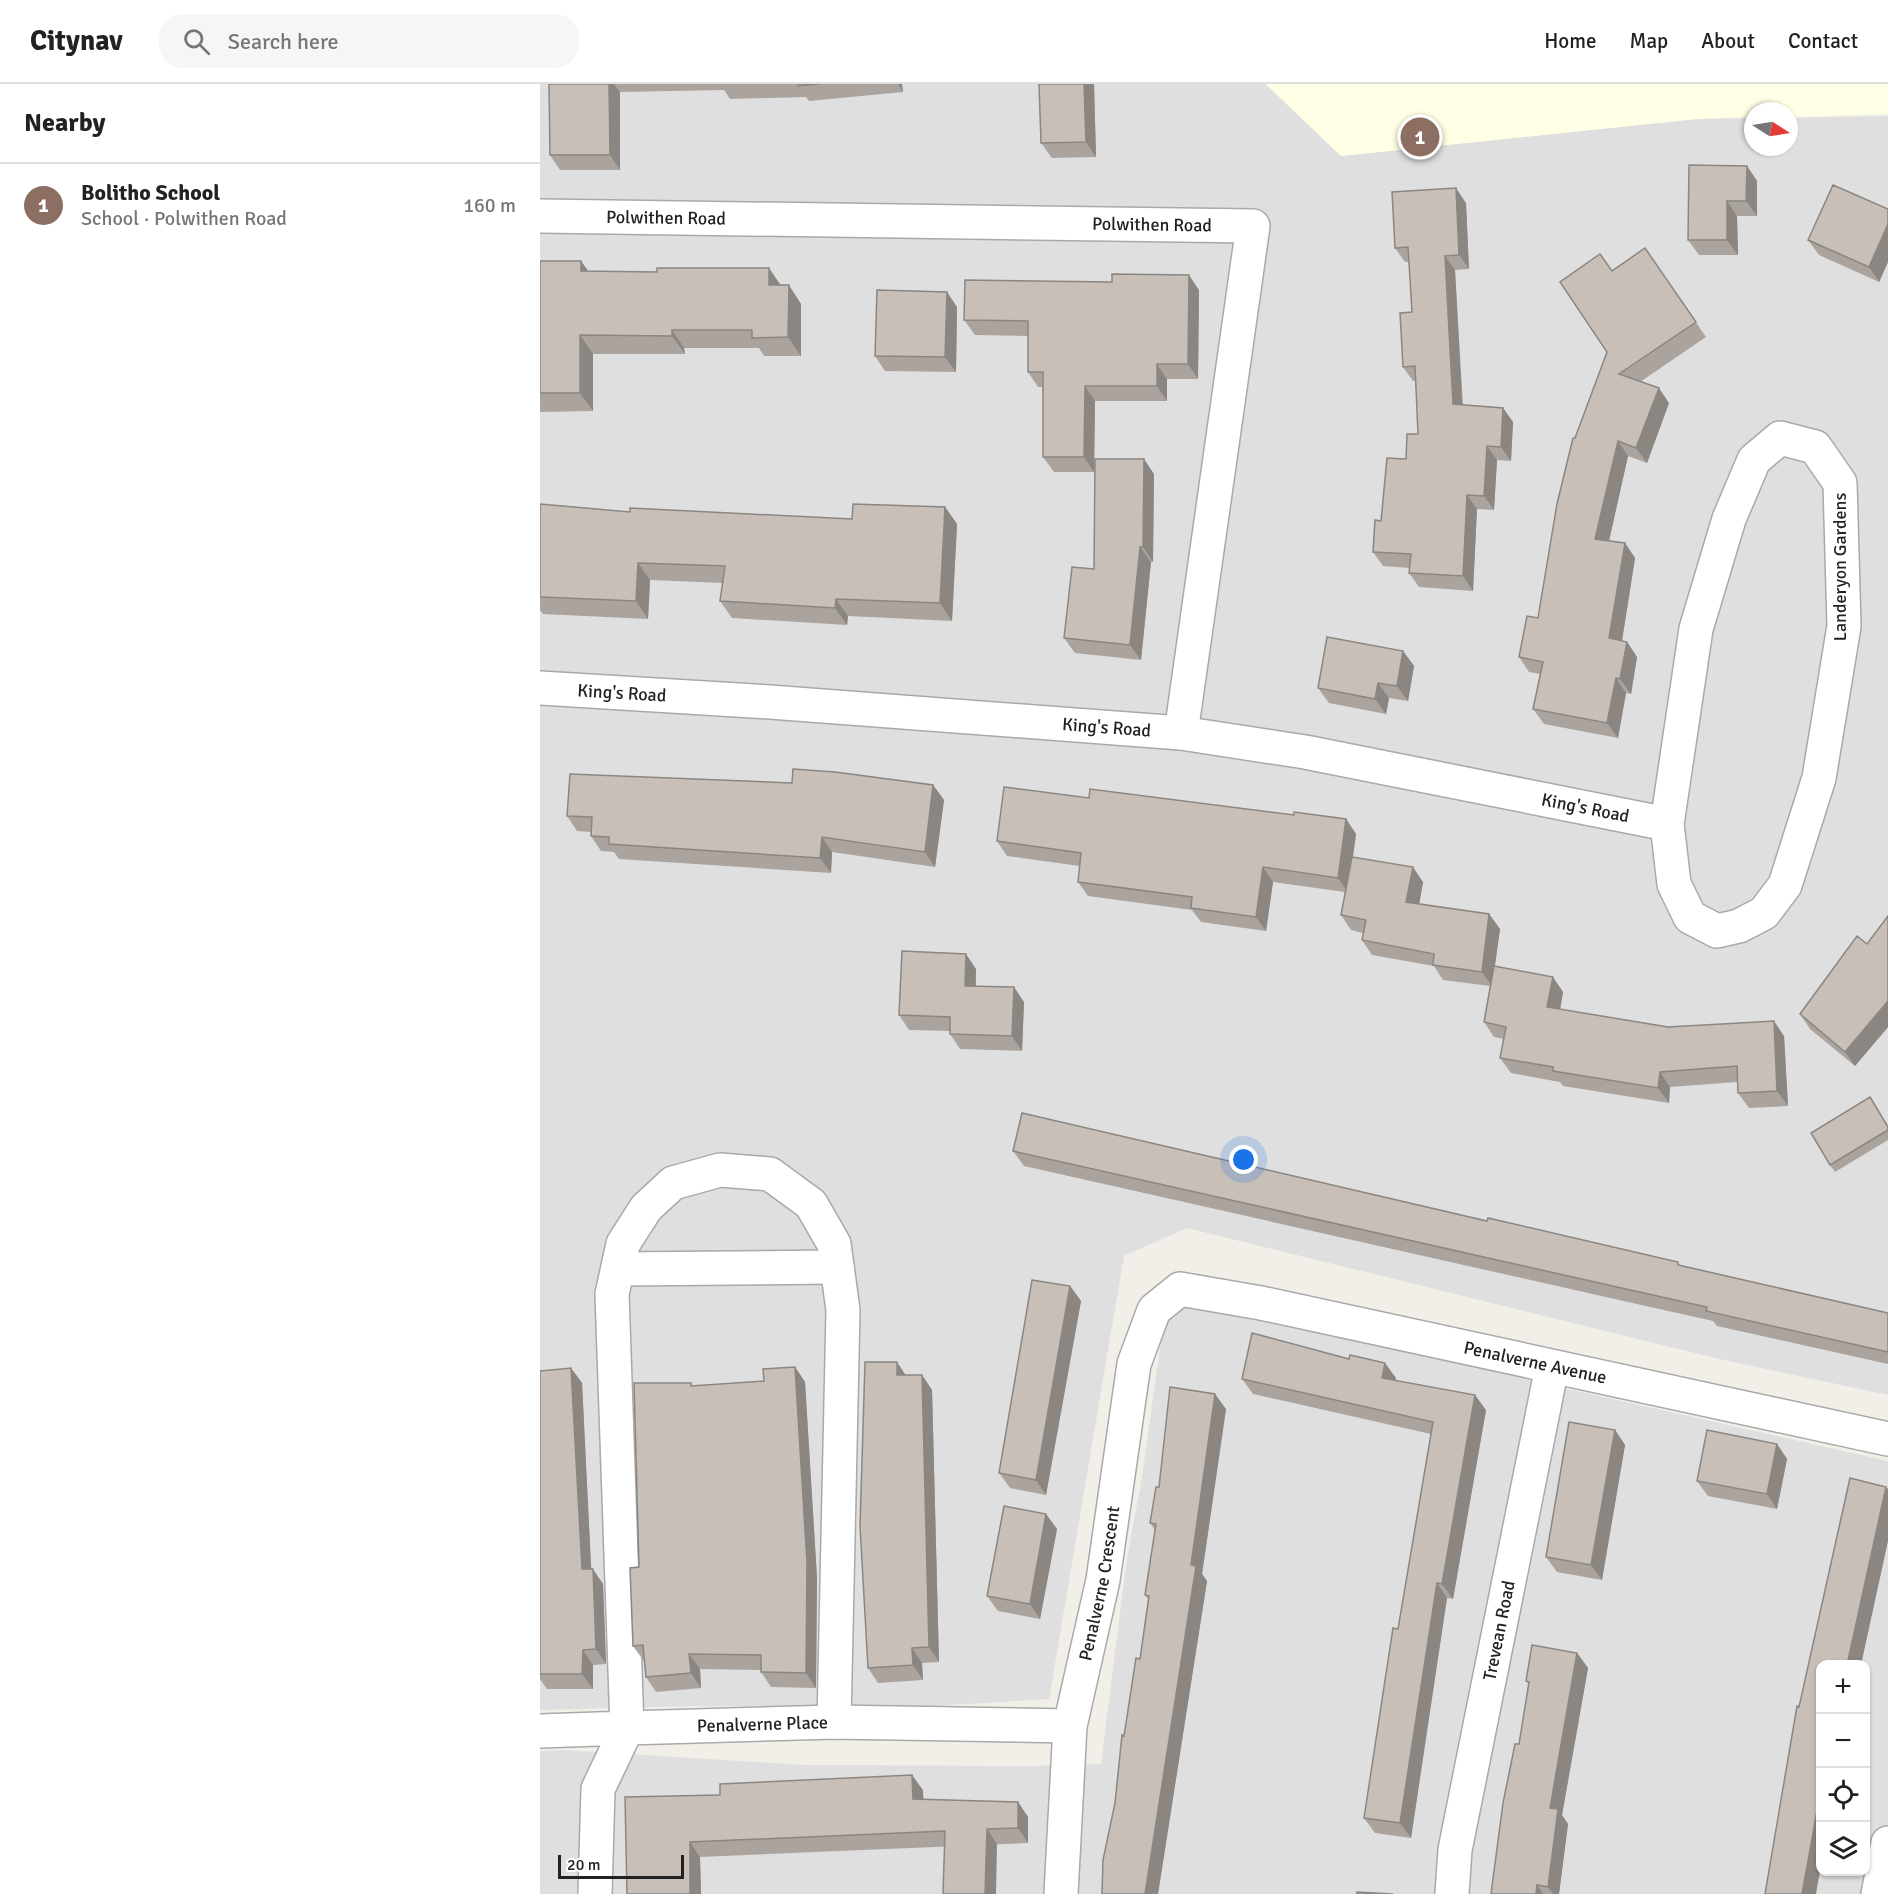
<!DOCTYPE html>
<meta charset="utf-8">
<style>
:root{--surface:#fff;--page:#f6f6f6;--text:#222;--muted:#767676;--line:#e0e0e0;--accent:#d40000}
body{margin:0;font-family:Signika,sans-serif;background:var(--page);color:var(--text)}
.controls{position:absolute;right:18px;bottom:18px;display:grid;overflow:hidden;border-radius:12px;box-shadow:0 2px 4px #0004}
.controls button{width:54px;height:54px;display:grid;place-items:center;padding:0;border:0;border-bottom:2px solid var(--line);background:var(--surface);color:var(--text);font:30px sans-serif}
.compass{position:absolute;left:1204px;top:18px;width:54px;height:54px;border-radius:50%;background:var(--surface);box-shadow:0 2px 4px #0004;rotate:102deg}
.scale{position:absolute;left:18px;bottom:15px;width:126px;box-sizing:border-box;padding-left:6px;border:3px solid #222;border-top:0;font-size:16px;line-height:21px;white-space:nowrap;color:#222;-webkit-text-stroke:4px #fff;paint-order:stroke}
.you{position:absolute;left:704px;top:1076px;width:21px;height:21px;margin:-15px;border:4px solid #fff;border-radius:50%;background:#1a73e8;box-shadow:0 0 0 9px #1a73e833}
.badge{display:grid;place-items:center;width:39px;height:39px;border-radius:50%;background:var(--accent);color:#fff;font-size:20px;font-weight:700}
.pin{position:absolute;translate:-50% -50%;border:3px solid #fff;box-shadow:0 2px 6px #0006}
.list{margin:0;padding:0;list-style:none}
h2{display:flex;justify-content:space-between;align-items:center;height:78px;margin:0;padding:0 24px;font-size:26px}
h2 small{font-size:20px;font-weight:400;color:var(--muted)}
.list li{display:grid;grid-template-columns:39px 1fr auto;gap:18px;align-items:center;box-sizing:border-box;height:84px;padding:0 24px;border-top:2px solid var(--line)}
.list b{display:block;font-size:22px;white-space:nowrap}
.list p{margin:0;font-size:20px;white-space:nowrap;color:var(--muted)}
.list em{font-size:20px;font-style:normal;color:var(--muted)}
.icon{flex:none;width:33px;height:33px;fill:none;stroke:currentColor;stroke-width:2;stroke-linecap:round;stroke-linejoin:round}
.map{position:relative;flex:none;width:1348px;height:1810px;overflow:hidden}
header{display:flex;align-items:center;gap:36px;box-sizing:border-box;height:84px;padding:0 30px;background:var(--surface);border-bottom:2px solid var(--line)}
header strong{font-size:28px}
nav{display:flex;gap:33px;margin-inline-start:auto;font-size:21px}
.search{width:420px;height:54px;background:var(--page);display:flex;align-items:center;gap:15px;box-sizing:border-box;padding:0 21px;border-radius:24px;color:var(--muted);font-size:22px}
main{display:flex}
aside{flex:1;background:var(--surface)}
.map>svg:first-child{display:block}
.residential{fill:#e0dfdf;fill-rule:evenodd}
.education{fill:#ffffe5}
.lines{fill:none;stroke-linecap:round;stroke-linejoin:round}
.minor-casing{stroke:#a9a9a9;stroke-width:36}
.minor{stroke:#fff;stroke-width:33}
.wall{fill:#aba49e}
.shaded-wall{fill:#8b8681}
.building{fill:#c7bfb8;stroke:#8b8681;stroke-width:1.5}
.labels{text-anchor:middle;stroke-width:4.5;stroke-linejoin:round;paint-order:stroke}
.street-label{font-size:18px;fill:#222;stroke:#fff}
</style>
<header>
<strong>Citynav</strong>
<div class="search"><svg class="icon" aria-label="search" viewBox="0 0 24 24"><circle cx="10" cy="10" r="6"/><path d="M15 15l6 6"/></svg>Search here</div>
<nav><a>Home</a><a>Map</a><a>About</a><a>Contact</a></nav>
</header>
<main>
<aside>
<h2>Nearby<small></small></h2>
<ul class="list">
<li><span class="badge" style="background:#8d6e63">1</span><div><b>Bolitho School</b><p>School · Polwithen Road</p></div><em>160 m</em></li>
</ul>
</aside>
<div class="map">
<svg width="1348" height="1810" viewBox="0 0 1348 1810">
<rect width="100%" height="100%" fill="#f2efe9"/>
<path class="residential" d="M 0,0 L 725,0 L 801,72 L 1157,35 L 1213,34 L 1213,63 L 1249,63 L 1249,34 L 1348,32 L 1348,1311 L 1175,1274 L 647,1144 L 584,1172 L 509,1615 L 377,1623 L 160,1622 L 0,1626 Z
M 647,1219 L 1348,1377 L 1348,1810 L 0,1810 L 0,1667 L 25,1666 L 266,1681 L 491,1682 L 561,1680 L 587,1474 L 601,1399 L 624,1236 ZM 1280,1580 L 1326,1580 L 1326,1788 L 1280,1788 Z"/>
<path class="education" d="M 726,0 L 1348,0 L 1348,30 L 1249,33 L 1249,27 L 1213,27 L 1213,33 L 1156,35 L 801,72 Z"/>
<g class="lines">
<defs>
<g id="minor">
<path id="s1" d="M 0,132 L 713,142 L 641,649"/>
<path d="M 1240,354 L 1275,363 L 1300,399 L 1304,542 L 1279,694 L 1245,801 L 1224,829 L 1199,842 L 1177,847 L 1150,833 L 1134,800 L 1127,740 L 1156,545 L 1189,435 L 1214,376 Z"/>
<path id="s2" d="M 0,604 L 230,618 L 641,649 L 765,668 L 1127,740"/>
<path d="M 78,1185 L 297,1183"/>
<path d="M 0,1647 L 87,1644 L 72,1210 L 83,1160 L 106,1124 L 133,1099 L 180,1086 L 230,1090 L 271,1120 L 294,1160 L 303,1226 L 294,1638"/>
<path id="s3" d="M 55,1810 L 58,1705 L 87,1644 L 294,1638 L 530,1642"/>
<path id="s4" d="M 521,1810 L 530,1642 L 563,1496 L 594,1280 L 614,1226 L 640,1205 L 721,1219 L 1348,1355"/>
<path id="s5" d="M 912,1810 L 915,1766 L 1012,1283"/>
<path d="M 1338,1810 L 1348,1759"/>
</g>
</defs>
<use href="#minor" class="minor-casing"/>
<use href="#minor" class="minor"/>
</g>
<path class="wall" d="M 9,0 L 362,0 L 363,8 L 269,17 L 266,13 L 190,15 L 184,6 L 80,8 L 80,86 L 20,86 L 10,71 Z
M 499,0 L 554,0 L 556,73 L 512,74 L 501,59 Z
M 1207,82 L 1217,97 L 1217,132 L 1197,132 L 1198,171 L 1159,171 L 1148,156 Z
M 926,119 L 929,185 L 915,186 L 923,321 L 963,324 L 973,338 L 971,377 L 957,376 L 954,426 L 937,425 L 933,507 L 879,503 L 869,489 L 870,484 L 843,482 L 833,468 L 841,437 L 866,375 L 878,350 L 876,297 L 873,297 L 863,283 L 872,228 L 869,178 L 865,178 L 855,164 Z
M 1348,125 L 1348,178 L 1339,198 L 1279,171 L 1268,156 Z
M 1105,164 L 1166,253 L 1100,298 L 1129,319 L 1107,379 L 1088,372 L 1069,457 L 1085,459 L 1095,474 L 1082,557 L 1087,558 L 1097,573 L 1091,610 L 1086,609 L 1078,654 L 1004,640 L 993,625 L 1000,590 L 989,588 L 979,573 L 998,534 L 1035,354 L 1067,268 L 1072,186 Z
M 0,177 L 41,177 L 48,187 L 241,201 L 261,220 L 261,272 L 224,272 L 219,264 L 144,264 L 145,270 L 53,270 L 53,327 L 0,328 Z
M 659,206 L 658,295 L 627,295 L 627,317 L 555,317 L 554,388 L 514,388 L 503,373 L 503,303 L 498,303 L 488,288 L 488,252 L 435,251 L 424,236 Z
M 417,223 L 416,288 L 345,287 L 335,272 Z
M 614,390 L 613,478 L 611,478 L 601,576 L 535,569 L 524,554 L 554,485 Z
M 0,420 L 90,428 L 312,435 L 405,423 L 417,440 L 412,537 L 308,532 L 307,541 L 192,534 L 180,517 L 183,499 L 110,496 L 108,535 L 3,530 L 0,526 Z
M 863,567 L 874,582 L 868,617 L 849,614 L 846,630 L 789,619 L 778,604 Z
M 252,699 L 393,701 L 404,716 L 395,783 L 292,768 L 291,789 L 79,775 L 74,768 L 61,767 L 51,752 L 51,748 L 37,747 L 27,732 Z
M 549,714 L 806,735 L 816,750 L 813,773 L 883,798 L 879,820 L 949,830 L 960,845 L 955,882 L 1023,908 L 1020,925 L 1128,943 L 1244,952 L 1248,1022 L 1209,1024 L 1198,1009 L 1197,998 L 1130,1003 L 1129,1019 L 1023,1002 L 1020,998 L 971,989 L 960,974 L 964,955 L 954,953 L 944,938 L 950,902 L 903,896 L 894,882 L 832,871 L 822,856 L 823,849 L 811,846 L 801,831 L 805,808 L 733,798 L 726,847 L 661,838 L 652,826 L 548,812 L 538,798 L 540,782 L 467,772 L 457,757 Z
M 1348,832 L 1348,943 L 1315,982 L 1270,945 L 1260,930 L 1327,860 Z
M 436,885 L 436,902 L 484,918 L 482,967 L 420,965 L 410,950 L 410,947 L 369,946 L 359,931 Z
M 1330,1013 L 1348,1042 L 1348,1056 L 1295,1088 L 1290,1081 Z
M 473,1067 L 1141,1181 L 1348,1229 L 1348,1280 L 1177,1242 L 1173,1237 L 1088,1218 L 484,1082 Z
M 530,1202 L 541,1217 L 506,1411 L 470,1404 L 459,1389 Z
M 255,1283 L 265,1298 L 277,1494 L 276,1604 L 231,1603 L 221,1588 L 221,1586 L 160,1585 L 161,1604 L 116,1608 L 106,1593 L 104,1577 L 93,1562 L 99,1483 L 153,1302 L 224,1297 Z
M 31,1284 L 42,1299 L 51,1485 L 63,1500 L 66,1580 L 53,1581 L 53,1605 L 7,1605 L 0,1595 L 0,1287 Z
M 366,1291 L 382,1291 L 392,1306 L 399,1578 L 382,1579 L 383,1596 L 338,1599 L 328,1584 Z
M 856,1294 L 855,1297 L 946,1326 L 913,1515 L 907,1514 L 871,1754 L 835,1749 L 824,1734 L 858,1545 L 891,1350 L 713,1310 L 702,1295 Z
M 686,1325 L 662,1490 L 667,1497 L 618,1810 L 562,1810 L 575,1719 L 584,1652 L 600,1575 L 608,1515 L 605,1511 L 615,1446 L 610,1439 L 619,1403 Z
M 1075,1346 L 1085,1361 L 1062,1496 L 1017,1488 L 1006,1473 Z
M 1237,1360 L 1247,1375 L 1237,1425 L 1168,1412 L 1157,1397 Z
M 506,1430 L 517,1445 L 500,1535 L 458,1527 L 447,1512 Z
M 1037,1569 L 1048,1584 L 1022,1731 L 1028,1740 L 1019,1810 L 951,1810 L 979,1660 L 989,1601 L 986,1597 Z
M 383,1706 L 383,1715 L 478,1718 L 488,1733 L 488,1759 L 160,1773 L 161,1810 L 87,1810 L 85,1713 Z"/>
<path class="shaded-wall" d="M 69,0 L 74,0 L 80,8 L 80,86 L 70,71 Z
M 358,0 L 362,0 L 363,8 Z
M 544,0 L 554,0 L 556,73 L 546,58 Z
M 1207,82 L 1217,97 L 1217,132 L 1206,117 Z
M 916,104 L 926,119 L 929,185 L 919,171 Z
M 1187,117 L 1197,132 L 1198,171 L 1187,156 Z
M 1348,140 L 1348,178 L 1339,198 L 1329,183 Z
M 905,172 L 915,186 L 923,334 L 913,320 Z
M 41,177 L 54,195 L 41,187 Z
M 229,184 L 242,203 L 229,201 Z
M 649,191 L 659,206 L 658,295 L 648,280 Z
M 249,201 L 261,220 L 261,272 L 248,253 Z
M 407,208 L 417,223 L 416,288 L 405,273 Z
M 132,246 L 144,264 L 145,270 L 132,252 Z
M 40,251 L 53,270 L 53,327 L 40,309 Z
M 617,280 L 627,295 L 627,317 L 617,302 Z
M 545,302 L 555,317 L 554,388 L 544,373 Z
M 1119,304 L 1129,319 L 1107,379 L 1096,364 Z
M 963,324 L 973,338 L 971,377 L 961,363 Z
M 1078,357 L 1088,372 L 1066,470 L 1055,455 Z
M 947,362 L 957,376 L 954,426 L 944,412 Z
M 604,375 L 614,390 L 613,478 L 603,463 Z
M 927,411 L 937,425 L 933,507 L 923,492 Z
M 405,423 L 417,440 L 412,537 L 400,519 Z
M 1085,459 L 1095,474 L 1080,569 L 1069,554 Z
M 600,463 L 611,478 L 601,576 L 590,561 Z
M 98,479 L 110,496 L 108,535 L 96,517 Z
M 296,515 L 308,532 L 307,541 L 295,524 Z
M 1087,558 L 1097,573 L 1091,610 L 1080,595 Z
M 863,567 L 874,582 L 868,617 L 857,602 Z
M 1076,594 L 1086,609 L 1078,654 L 1067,639 Z
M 838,599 L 849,614 L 846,630 L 835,615 Z
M 393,701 L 404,716 L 395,783 L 385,768 Z
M 806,735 L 816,750 L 808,808 L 798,794 Z
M 282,753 L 292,768 L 291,789 L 280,774 Z
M 723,783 L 733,798 L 726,847 L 716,833 Z
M 873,783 L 883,798 L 877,833 L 866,818 Z
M 949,830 L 960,845 L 952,902 L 942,888 Z
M 426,870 L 436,885 L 435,917 L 425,902 Z
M 1013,893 L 1023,908 L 1018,938 L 1007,923 Z
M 474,903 L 484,918 L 482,967 L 472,952 Z
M 1348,917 L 1348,943 L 1315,982 L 1305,968 Z
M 1234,937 L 1244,952 L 1248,1022 L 1237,1007 Z
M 1120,988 L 1130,1003 L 1129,1019 L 1118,1004 Z
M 530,1202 L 541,1217 L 506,1411 L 496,1396 Z
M 357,1278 L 367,1293 L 357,1291 Z
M 845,1279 L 856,1294 L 852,1309 L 842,1294 Z
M 255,1283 L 265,1298 L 277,1494 L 276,1604 L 266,1589 Z
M 31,1284 L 42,1299 L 52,1500 L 42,1485 Z
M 382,1291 L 392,1306 L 399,1578 L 389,1563 Z
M 675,1310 L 686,1325 L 662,1490 L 667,1497 L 618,1810 L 605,1810 Z
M 935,1311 L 946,1326 L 913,1515 L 902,1500 Z
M 1075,1346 L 1085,1361 L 1062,1496 L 1051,1481 Z
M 1237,1360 L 1247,1375 L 1237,1425 L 1227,1410 Z
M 1346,1403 L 1348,1405 L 1348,1457 L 1321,1581 L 1307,1581 Z
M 506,1430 L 517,1445 L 500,1535 L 490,1520 Z
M 53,1485 L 63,1500 L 66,1580 L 56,1565 Z
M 897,1499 L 907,1514 L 871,1754 L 860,1739 Z
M 372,1564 L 382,1579 L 383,1596 L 373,1581 Z
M 43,1566 L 53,1581 L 53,1605 L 42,1590 Z
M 1037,1569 L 1048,1584 L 1022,1731 L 1028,1740 L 1019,1810 L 1013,1810 L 1008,1803 L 1010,1724 Z
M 149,1570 L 160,1585 L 161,1604 L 151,1589 Z
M 372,1691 L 383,1706 L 384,1730 L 373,1715 Z
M 1281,1705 L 1281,1781 L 1276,1810 L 1262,1810 Z
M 478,1718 L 488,1733 L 488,1759 L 478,1744 Z
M 447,1745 L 457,1760 L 456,1810 L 445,1810 Z
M 150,1758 L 160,1773 L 161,1810 L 150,1810 Z
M 997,1801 L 1003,1810 L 996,1810 Z"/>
<path class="building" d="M 9,0 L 69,0 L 70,71 L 10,71 Z
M 258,0 L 279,0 L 258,2 Z
M 499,0 L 544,0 L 546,58 L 501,59 Z
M 1149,81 L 1207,82 L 1206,117 L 1187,117 L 1187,156 L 1148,156 Z
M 1293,101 L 1348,125 L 1348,140 L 1329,183 L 1268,156 Z
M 916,104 L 919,171 L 905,172 L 913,320 L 963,324 L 961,363 L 947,362 L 944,412 L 927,411 L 923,492 L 869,489 L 871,470 L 833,468 L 835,436 L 841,437 L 847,374 L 866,375 L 867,350 L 878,350 L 875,282 L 863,283 L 860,229 L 872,228 L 868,163 L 855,164 L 852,108 Z
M 1105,164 L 1156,238 L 1079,290 L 1119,304 L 1096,364 L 1078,357 L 1055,455 L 1085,459 L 1069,554 L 1087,558 L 1080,595 L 1076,594 L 1067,639 L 993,625 L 1003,578 L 979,573 L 987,532 L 998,534 L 1017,420 L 1033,354 L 1035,354 L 1067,268 L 1020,198 L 1060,170 L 1072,187 Z
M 0,177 L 41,177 L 41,187 L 117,188 L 117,184 L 229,184 L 229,201 L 249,201 L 248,253 L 212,254 L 212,246 L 132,246 L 132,252 L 40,251 L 40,309 L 0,309 Z
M 572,190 L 649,191 L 648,280 L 617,280 L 617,302 L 545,302 L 544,373 L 503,373 L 503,288 L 488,288 L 488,237 L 424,236 L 425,196 L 572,198 Z
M 337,206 L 407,208 L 405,273 L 335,272 Z
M 555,375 L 604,375 L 603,463 L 600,463 L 590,561 L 524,554 L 532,483 L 554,485 Z
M 0,420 L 90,428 L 90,424 L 312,435 L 313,420 L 405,423 L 400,519 L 296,515 L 295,524 L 180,517 L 185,482 L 98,479 L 96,517 L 0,513 Z
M 787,553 L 863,567 L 857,602 L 838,599 L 835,615 L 778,604 Z
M 253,685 L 295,688 L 393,701 L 385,768 L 282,753 L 280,774 L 69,760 L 69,753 L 51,752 L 52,733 L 27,732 L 30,690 L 252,699 Z
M 464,703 L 549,714 L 550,705 L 754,731 L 754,728 L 806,735 L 798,794 L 723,783 L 716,833 L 651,824 L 652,813 L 538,798 L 541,769 L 457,757 Z
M 812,773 L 873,783 L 866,818 L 949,830 L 942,888 L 893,881 L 894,870 L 822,856 L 826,836 L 801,831 Z
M 1348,832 L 1348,917 L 1305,968 L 1260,930 L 1317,852 L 1327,860 Z
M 362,867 L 426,870 L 425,902 L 474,903 L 472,952 L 410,950 L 410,933 L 359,931 Z
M 954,882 L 1013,893 L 1007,923 L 1128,943 L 1234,937 L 1237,1007 L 1198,1009 L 1197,982 L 1120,988 L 1118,1004 L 1013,987 L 1013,983 L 960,974 L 966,943 L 944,938 Z
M 1330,1013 L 1348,1043 L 1348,1046 L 1290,1081 L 1271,1049 Z
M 482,1029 L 947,1137 L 948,1134 L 1086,1166 L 1138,1178 L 1138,1181 L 1348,1229 L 1348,1268 L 1166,1227 L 1167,1223 L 1077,1203 L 473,1067 Z
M 492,1196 L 530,1202 L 496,1396 L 459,1389 Z
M 712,1249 L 809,1275 L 810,1271 L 845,1279 L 842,1294 L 935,1311 L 902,1500 L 897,1499 L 860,1739 L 824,1734 L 853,1544 L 858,1545 L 893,1338 L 702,1295 Z
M 325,1278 L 357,1278 L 357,1291 L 382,1291 L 389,1563 L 372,1564 L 373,1581 L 328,1584 L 320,1442 Z
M 255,1283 L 267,1479 L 266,1589 L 221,1588 L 221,1571 L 149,1570 L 151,1589 L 106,1593 L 103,1561 L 93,1562 L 90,1484 L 99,1483 L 94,1299 L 151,1299 L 151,1302 L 224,1297 L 223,1285 Z
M 31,1284 L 42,1485 L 53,1485 L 56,1565 L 43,1566 L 42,1590 L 0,1590 L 0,1287 Z
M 630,1303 L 675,1310 L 651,1481 L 656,1482 L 605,1810 L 562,1810 L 563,1776 L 575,1719 L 582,1651 L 584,1652 L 596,1574 L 600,1575 L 609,1512 L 605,1511 L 616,1440 L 610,1439 L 616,1403 L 619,1403 Z
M 1029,1338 L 1075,1346 L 1051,1481 L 1006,1473 Z
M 1167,1346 L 1237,1360 L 1227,1410 L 1157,1397 Z
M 1310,1394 L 1346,1403 L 1307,1581 L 1281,1581 L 1281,1705 L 1262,1810 L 1225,1810 L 1257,1622 L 1259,1623 Z
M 464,1422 L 506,1430 L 490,1520 L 447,1512 Z
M 992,1561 L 1037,1569 L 1010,1724 L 1018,1725 L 1008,1803 L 997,1801 L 996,1810 L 951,1810 L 963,1719 L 975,1660 L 979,1660 L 989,1598 L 986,1597 Z
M 372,1691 L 373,1715 L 478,1718 L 478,1744 L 447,1745 L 445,1810 L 403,1810 L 405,1747 L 150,1758 L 150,1810 L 87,1810 L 85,1713 L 180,1711 L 180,1700 Z
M 817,1808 L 853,1810 L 817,1810 Z"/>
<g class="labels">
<g class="street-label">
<text dy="6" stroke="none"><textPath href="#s1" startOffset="126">Polwithen Road</textPath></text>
<text dy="6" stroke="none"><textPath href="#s1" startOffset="612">Polwithen Road</textPath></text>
<text transform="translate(1300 483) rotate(-90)" y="6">Landeryon Gardens</text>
<text dy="6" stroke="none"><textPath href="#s2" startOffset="82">King's Road</textPath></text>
<text dy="6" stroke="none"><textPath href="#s2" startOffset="568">King's Road</textPath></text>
<text dy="6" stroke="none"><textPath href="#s2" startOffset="1054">King's Road</textPath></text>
<text dy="6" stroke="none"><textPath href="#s4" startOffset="990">Penalverne Avenue</textPath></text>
<text dy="6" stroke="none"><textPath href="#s4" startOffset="314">Penalverne Crescent</textPath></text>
<text dy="6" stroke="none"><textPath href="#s5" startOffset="268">Trevean Road</textPath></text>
<text dy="6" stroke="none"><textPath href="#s3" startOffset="308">Penalverne Place</textPath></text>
</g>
</g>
</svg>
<div class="controls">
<button>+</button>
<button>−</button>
<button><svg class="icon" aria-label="locate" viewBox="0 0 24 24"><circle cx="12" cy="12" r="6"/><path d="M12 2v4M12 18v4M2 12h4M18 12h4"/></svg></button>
<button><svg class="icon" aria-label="layers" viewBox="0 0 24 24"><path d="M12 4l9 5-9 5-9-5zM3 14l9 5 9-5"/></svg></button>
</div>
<svg class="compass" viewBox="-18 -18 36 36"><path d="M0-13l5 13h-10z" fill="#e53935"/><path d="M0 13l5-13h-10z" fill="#767676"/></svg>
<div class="scale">20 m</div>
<div class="you"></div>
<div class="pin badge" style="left:880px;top:53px;background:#8d6e63">1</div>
</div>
</main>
